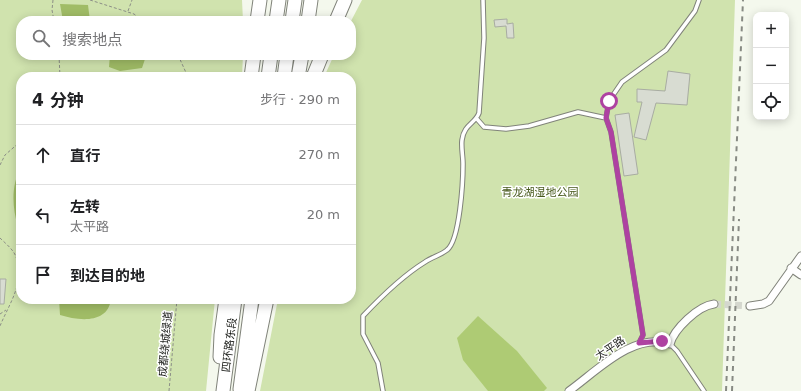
<!DOCTYPE html>
<html lang="zh">
<meta charset="utf-8">
<style>
:root{--surface:#fff;--page:#f2f2f2;--text:#202124;--muted:#757577;--line:#e0e0e0}
body{margin:0;font-family:"DejaVu Sans","Noto Sans SC",sans-serif;background:var(--page);color:var(--text)}
.controls{position:absolute;right:12px;top:12px;display:grid;overflow:hidden;border-radius:8px;box-shadow:0 2px 10px #0003}
.controls button{width:36px;height:36px;display:grid;place-items:center;padding:0;border:0;border-bottom:1px solid var(--line);background:var(--surface);color:var(--text);font:20px sans-serif}
.stop{position:absolute;width:12px;height:12px;margin:-9px;border:3px solid #ae42a1;border-radius:50%;background:#fff}
.stop.end{background:#ae42a1;border-color:#fff;box-shadow:0 1px 4px #0008}
.list{margin:0;padding:0;list-style:none}
h2{display:flex;justify-content:space-between;align-items:center;height:52px;margin:0;padding:0 16px;font-size:17px}
h2 small{font-size:13px;font-weight:400;color:var(--muted)}
.list li{display:grid;grid-template-columns:26px 1fr auto;gap:12px;align-items:center;box-sizing:border-box;height:60px;padding:0 16px;border-top:1px solid var(--line)}
.list b{display:block;font-size:15px;white-space:nowrap}
.list p{margin:0;font-size:13px;white-space:nowrap;color:var(--muted)}
.list em{font-size:13px;font-style:normal;color:var(--muted)}
.icon{flex:none;width:22px;height:22px;fill:none;stroke:currentColor;stroke-width:2;stroke-linecap:round;stroke-linejoin:round}
.map{position:relative;flex:none;width:801px;height:391px;overflow:hidden}
.search{position:absolute;background:var(--surface);box-shadow:0 2px 10px #0003;left:16px;top:16px;width:340px;height:44px;display:flex;align-items:center;gap:10px;box-sizing:border-box;padding:0 14px;border-radius:16px;color:var(--muted);font-size:15px}
.panel{position:absolute;background:var(--surface);box-shadow:0 2px 10px #0003;left:16px;top:72px;width:340px;height:232px;border-radius:16px}
.map>svg:first-child{display:block}
.green{fill:#d0e3ae}
.forest{fill:#a0bc66}
.water{fill:#aecb74}
.building{fill:#d8dcd2;stroke:#a8aca2}
.lines{fill:none;stroke-linecap:round;stroke-linejoin:round}
.street-tunnel{stroke:#d4d7ce;stroke-width:7;stroke-dasharray:7 3.5;stroke-linecap:butt}
.lane-casing{stroke:#80837a;stroke-width:5.5}
.street-casing{stroke:#80837a;stroke-width:9}
.highway-casing{stroke:#80837a;stroke-width:15}
.path{stroke:#8c8f87;stroke-width:1;stroke-dasharray:3 2;stroke-linecap:butt}
.lane{stroke:#fff;stroke-width:3.5}
.street{stroke:#fff;stroke-width:7}
.highway{stroke:#fff;stroke-width:13}
.rail{stroke:#878a83;stroke-width:2;stroke-dasharray:5 5;stroke-linecap:butt}
.route{stroke:#ae42a1;stroke-width:5}
.labels{text-anchor:middle;stroke-width:3;stroke-linejoin:round;paint-order:stroke}
.park-label{font-size:11px;fill:#47591c;stroke:#fff}
.street-label{font-size:11px;fill:#1d1f1b;stroke:#fff}
</style>
<div class="map">
<svg width="801" height="391" viewBox="0 0 801 391">
<rect width="100%" height="100%" fill="#f4f8ed"/>
<path class="green" d="M 0,0 L 242,0 L 243,21 L 21,21 L 21,55 L 243,55 L 242,77 L 21,77 L 21,299 L 215,299 L 206,391 L 0,391 Z
M 362,0 L 735,0 L 722,391 L 260,391 L 278,299 L 351,299 L 351,77 L 324,77 L 334,55 L 351,55 L 351,21 Z"/>
<path class="forest" d="M 60,4 L 88,5 L 90,21 L 63,21 Z
M 110,55 L 146,55 L 146,56 L 142,68 L 120,71 L 109,67 Z
M 21,167 L 21,229 L 18,227 C 12,206 11,186 21,167 Z
M 59,299 L 111,299 C 108,324 79,321 60,315 Z"/>
<path class="water" d="M 478,316 L 517,351 L 547,388 L 544,391 L 488,391 L 463,360 L 457,338 Z"/>
<path class="building" d="M 507,19 L 507,24 L 513,23 L 514,38 L 507,38 L 506,26 L 495,27 L 494,20 Z
M 668,71 L 690,74 L 687,105 L 656,103 L 646,140 L 634,137 L 642,102 L 637,102 L 637,89 L 665,91 Z
M 629,113 L 638,174 L 624,176 L 615,115 Z
M 0,279 L 6,279 L 4,304 L 0,304 Z"/>
<g class="lines">
<path class="street-tunnel" d="M 714,304 L 750,306"/>
<defs>
<path id="lane" d="M 606,118 L 609,101 L 622,82 L 666,50 L 695,11 L 699,0
M 477,119 L 484,127 L 506,129 L 529,126 L 578,112 L 606,118 L 611,132 L 643,335 L 639,343
M 670,344 L 677,351 L 704,391
M 383,391 L 378,363 L 363,334 L 363,316 C 380,298 404,275 425,262 C 432,257 441,255 447,250 C 460,240 463,181 463,164 C 463,156 461,147 462,140 C 464,124 475,124 479,113 L 484,38 L 483,0"/>
<path id="street" d="M 791,268 L 801,275
M 750,306 L 763,304 L 769,301 L 801,256
M 569,391 C 597,371 633,332 670,344 C 674,329 698,306 714,304"/>
<path id="highway" d="M 257,21 L 260,0
M 276,21 L 279,0
M 292,21 L 295,0
M 308,21 L 311,0
M 336,21 L 345,0
M 251,77 L 254,55
M 268,77 L 271,55
M 284,77 L 287,55
M 298,77 L 302,55
M 313,77 L 322,55
M 220,357 L 221,335 L 226,299
M 240,389 L 252,299
M 223,391 L 235,299
M 248,391 L 267,299"/>
</defs>
<use href="#lane" class="lane-casing"/>
<use href="#street" class="street-casing"/>
<use href="#highway" class="highway-casing"/>
<path class="path" d="M 53,0 L 52,10 L 54,21
M 90,0 L 134,14 L 143,21
M 128,11 L 132,0
M 59,55 L 60,77
M 178,55 L 188,77
M 0,165 L 5,155 L 21,141
M 0,238 C 5,243 14,250 16,257 C 26,281 9,304 0,326
M 0,314 L 6,310
M 169,391 L 177,299"/>
<use href="#lane" class="lane"/>
<use href="#street" class="street"/>
<use href="#highway" class="highway"/>
<path class="rail" d="M 726,391 L 743,0
M 732,391 L 739,219"/>
</g>
<g class="lines">
<path class="route" d="M 609,101 L 606,118 L 611,132 L 643,335 L 639,343 L 662,341"/>
</g>
<g class="labels">
<g class="park-label">
<text x="540" y="196">青龙湖湿地公园</text>
</g>
<g class="street-label">
<text transform="translate(165 344) rotate(-85)" y="4">成都绕城绿道</text>
<text transform="translate(229 345) rotate(-83)" y="4">四环路东段</text>
<text transform="translate(610 348) rotate(-34)" y="4">太平路</text>
</g>
</g>
</svg>
<div class="controls">
<button>+</button>
<button>−</button>
<button><svg class="icon" aria-label="locate" viewBox="0 0 24 24"><circle cx="12" cy="12" r="6"/><path d="M12 2v4M12 18v4M2 12h4M18 12h4"/></svg></button>
</div>
<div class="stop" style="left:609px;top:101px"></div>
<div class="stop end" style="left:662px;top:341px"></div>
<div class="search"><svg class="icon" aria-label="search" viewBox="0 0 24 24"><circle cx="10" cy="10" r="6"/><path d="M15 15l6 6"/></svg>搜索地点</div>
<section class="panel">
<h2>4 分钟<small>步行 · 290 m</small></h2>
<ul class="list">
<li><svg class="icon" aria-label="ahead" viewBox="0 0 24 24"><path d="M12 20V5M6 11l6-6 6 6"/></svg><div><b>直行</b></div><em>270 m</em></li>
<li><svg class="icon" aria-label="left" viewBox="0 0 24 24"><path d="M17 20v-9H6M10 6l-5 5 5 5"/></svg><div><b>左转</b><p>太平路</p></div><em>20 m</em></li>
<li><svg class="icon" aria-label="arrive" viewBox="0 0 24 24"><path d="M6 21V4h12l-3 4 3 4H6"/></svg><div><b>到达目的地</b></div></li>
</ul>
</section>
</div>
